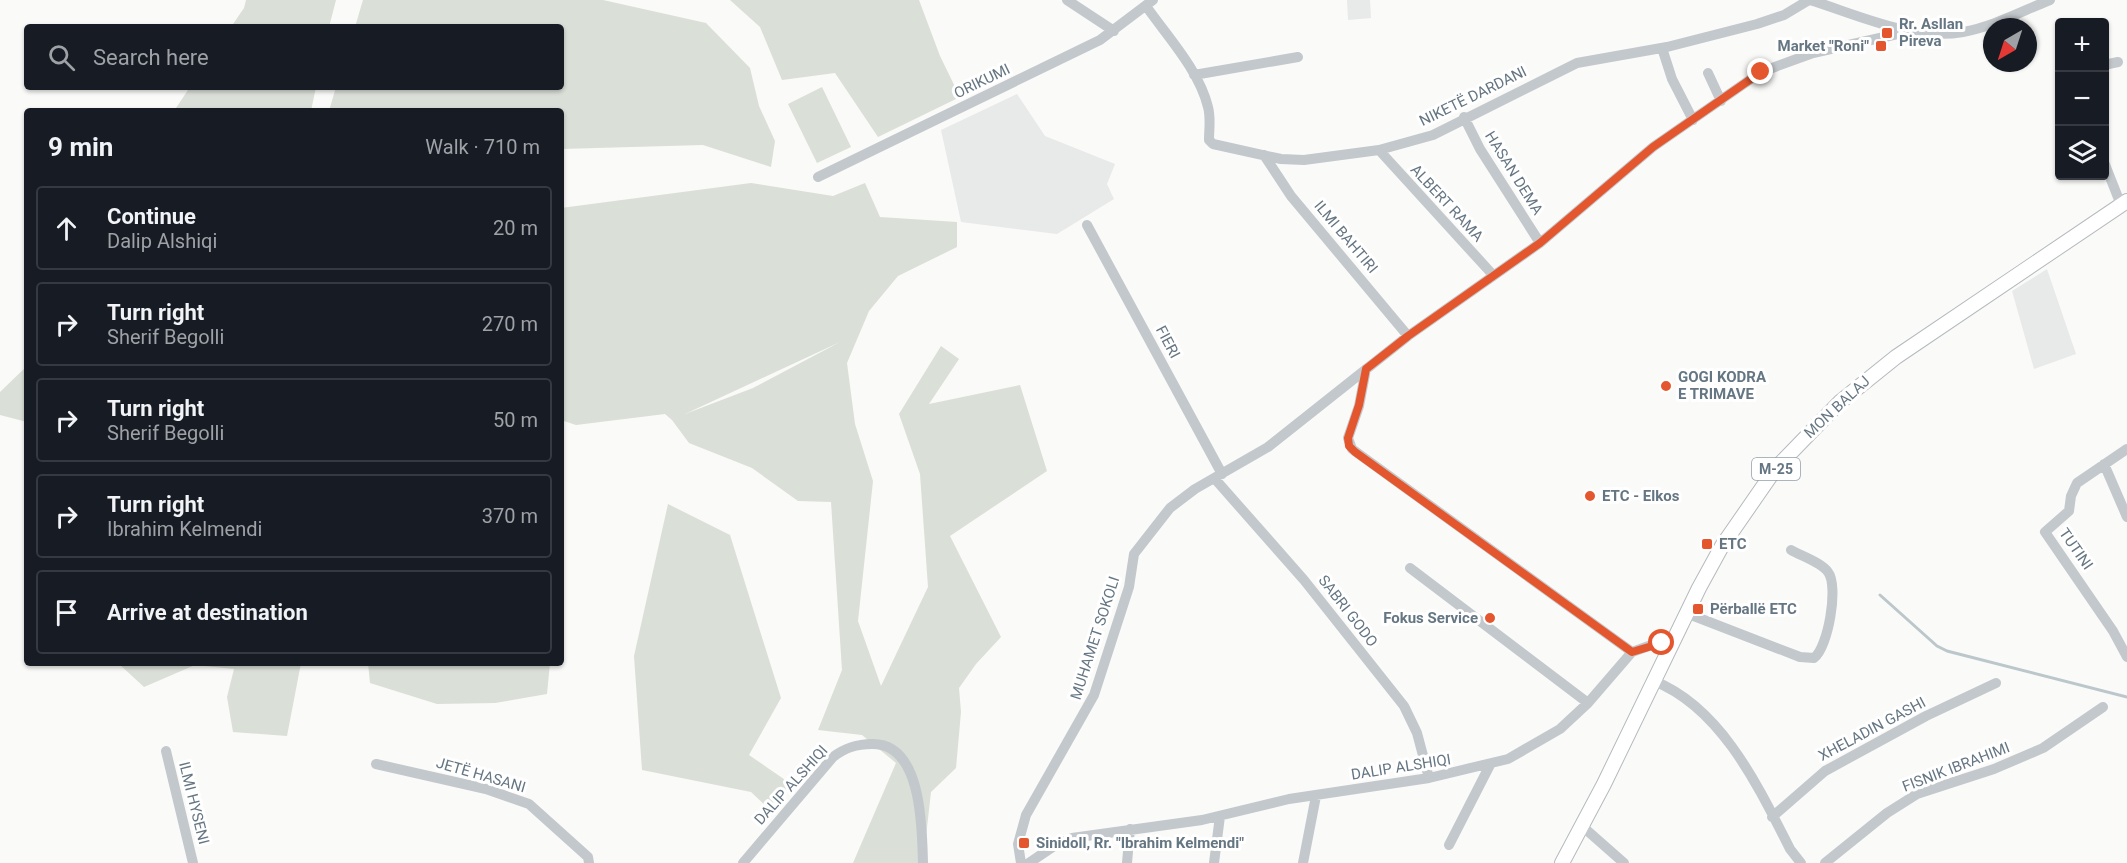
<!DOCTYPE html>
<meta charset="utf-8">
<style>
:root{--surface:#171b24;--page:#20242c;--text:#f1f3f6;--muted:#9ea1a6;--line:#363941}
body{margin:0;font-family:Roboto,sans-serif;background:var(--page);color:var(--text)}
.controls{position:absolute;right:18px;top:18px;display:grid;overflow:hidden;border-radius:6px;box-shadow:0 2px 4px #0004}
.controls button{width:54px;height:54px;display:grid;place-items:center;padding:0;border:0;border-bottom:2px solid var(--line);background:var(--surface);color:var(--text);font:30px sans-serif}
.compass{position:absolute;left:1983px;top:18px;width:54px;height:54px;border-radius:50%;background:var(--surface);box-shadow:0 2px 4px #0004;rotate:219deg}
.stop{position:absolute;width:18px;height:18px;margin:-14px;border:4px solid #e4572e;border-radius:50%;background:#fff}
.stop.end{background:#e4572e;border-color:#fff;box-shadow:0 2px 6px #0008}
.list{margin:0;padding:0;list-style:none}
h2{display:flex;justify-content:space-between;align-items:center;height:78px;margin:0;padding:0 24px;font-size:26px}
h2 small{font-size:20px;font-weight:400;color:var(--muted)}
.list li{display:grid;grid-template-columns:39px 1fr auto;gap:18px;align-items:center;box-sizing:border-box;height:84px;margin:0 12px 12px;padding:0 12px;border:2px solid var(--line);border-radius:6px}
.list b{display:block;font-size:22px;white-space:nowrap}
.list p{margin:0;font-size:20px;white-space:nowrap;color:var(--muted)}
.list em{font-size:20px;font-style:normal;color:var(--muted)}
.icon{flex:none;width:33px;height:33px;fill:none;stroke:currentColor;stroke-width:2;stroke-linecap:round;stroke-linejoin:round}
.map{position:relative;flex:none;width:2127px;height:863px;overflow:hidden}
.search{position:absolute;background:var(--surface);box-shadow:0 2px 4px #0004;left:24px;top:24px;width:540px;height:66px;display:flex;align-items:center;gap:15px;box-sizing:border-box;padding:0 21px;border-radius:6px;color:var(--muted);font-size:22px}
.panel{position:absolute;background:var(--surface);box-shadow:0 2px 4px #0004;left:24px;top:108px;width:540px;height:558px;border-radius:6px}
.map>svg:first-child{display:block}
.built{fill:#e8e9e9}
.green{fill:#dadfd7;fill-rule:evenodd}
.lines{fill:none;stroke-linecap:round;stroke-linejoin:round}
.stream{stroke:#bbc7cb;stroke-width:3}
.major-casing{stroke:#b5babe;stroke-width:16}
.minor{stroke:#c3c8cc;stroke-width:10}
.major{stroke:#fff;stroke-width:14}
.route{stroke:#e4572e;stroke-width:8}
.poi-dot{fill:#e4572e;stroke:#fff;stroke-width:2}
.labels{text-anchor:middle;stroke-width:6;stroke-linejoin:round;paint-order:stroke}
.shield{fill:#fff;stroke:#939fa8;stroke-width:1.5}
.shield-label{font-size:14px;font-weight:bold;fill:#657683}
.poi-label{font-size:15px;font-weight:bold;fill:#657683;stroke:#fff;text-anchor:start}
.street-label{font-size:15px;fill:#657683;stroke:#fff}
</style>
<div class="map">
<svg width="2127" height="863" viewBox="0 0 2127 863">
<rect width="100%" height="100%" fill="#fafaf8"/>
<path class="built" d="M 1347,0 L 1370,0 L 1371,18 L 1348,20 Z
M 1017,94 L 1045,136 L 1115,164 L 1107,184 L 1114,199 L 1057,234 L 961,222 L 941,130 Z
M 2047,269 L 2076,354 L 2034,369 L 2012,291 Z"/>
<path class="green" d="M 246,0 L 336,0 L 329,27 L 231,27 L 244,8 Z
M 363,0 L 603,0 L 706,23 L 750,68 L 759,106 L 775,141 L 771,167 L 703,145 L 561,149 L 561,111 L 329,111 L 336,87 L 561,87 L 561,27 L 355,27 Z
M 730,0 L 919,0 L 940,56 L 960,97 L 878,137 L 835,73 L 782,80 L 760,27 Z
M 190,87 L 316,87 L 311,111 L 174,111 Z
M 822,87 L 851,147 L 817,163 L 788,104 Z
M 751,183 L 833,196 L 865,183 L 880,217 L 957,222 L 957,247 L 898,276 L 869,311 L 847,363 L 855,424 L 873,481 L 858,621 L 881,686 L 928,587 L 920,474 L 899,414 L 941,346 L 959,359 L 929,404 L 1020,385 L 1047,471 L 950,536 L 1001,637 L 976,664 L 959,688 L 961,712 L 956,768 L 931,792 L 923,863 L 853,863 L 896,763 L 862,735 L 818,730 L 842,670 L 831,502 L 798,501 L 752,468 L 689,443 L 672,420 L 665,414 L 576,425 L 561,420 L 561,208 ZM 840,342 L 753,388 L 685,414 Z
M 27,366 L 27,422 L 0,415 L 0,392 Z
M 668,504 L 730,535 L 781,698 L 749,755 L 791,784 L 768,808 L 751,792 L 642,770 L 634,656 Z
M 118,663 L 301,663 L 287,736 L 233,732 L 227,697 L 234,669 L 195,665 L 144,687 Z
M 368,663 L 550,663 L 547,694 L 495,703 L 437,704 L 370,683 Z"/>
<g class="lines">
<path class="stream" d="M 1880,595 L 1937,646 L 1947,651 L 2127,697"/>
<defs>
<path id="major" d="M 1562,863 L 1604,784 L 1699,588 L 1722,546 L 1776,468 L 1840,402 L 1896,357 L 2127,201"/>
</defs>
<use href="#major" class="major-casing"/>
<path class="minor" d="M 1067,0 L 1114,31
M 1810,0 C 1858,15 1912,41 1963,32 C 1992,27 2022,11 2050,0
M 1146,6 C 1167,36 1199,70 1208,107 C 1211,118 1209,129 1209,140 L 1213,144 L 1281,159 L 1304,160 L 1379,150 L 1433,135 L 1577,63 L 1667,47 L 1757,24 L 1784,15 L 1809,0
M 1662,48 L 1672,79 L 1693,120
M 2104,65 L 2118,62
M 1708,73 L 1721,101
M 1194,75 L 1298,57
M 1464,117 L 1480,149 L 1540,243
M 1379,150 L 1493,275
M 1264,155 L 1291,196 L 1408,336
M 2104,162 L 2121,205
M 818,177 L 1100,40 L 1153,0
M 1087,225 L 1222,474
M 1366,369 L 1359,406 L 1348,438 L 1352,449 L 1632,652
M 2127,449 L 2077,483 L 2071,496 L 2069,511 L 2045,532 L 2113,631 L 2127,657
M 2104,464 L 2127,517
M 1215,479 L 1304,580 L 1404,706 L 1417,733 L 1429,778
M 1410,568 L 1588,703
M 1686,613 L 1800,657 L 1814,658 C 1828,648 1839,586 1828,572 C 1821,562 1801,556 1791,550
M 1654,681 C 1722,708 1759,788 1790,849 L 1801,863
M 166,751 L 193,863
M 376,764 L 486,789 L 529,804 L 588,857 L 589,863
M 1772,817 L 1825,771 L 1926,716 L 1996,683
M 1582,826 L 1624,863
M 1449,845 L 1490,765
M 743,863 L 833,757 C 845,748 856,744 872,744 C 922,743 922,827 923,863
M 1021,863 L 1018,844 L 1026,815 L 1094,695 L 1129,587 L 1134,554 L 1170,508 L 1195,489 L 1268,447 L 1408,336 L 1540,243 L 1653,147 L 1761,72 L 1813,53 L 1911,31
M 1029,863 L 1054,846 L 1072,838 L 1202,820 L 1289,799 L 1429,778 L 1508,759 L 1560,729 L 1588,703 L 1632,652 L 1657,643 L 1672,642
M 1127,863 L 1130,829
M 1214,863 L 1220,816
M 1303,863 L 1316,796
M 1825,863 L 1887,813 L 1917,794 L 1994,769 L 2043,748 L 2103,707"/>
<use href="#major" class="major"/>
</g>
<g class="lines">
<path class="route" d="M 1662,643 L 1632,652 L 1355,452 L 1349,446 L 1348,438 L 1359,405 L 1366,369 L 1408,336 L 1540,243 L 1653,147 L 1761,72"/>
</g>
<g class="poi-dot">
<rect x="1881" y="27" width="12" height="12" rx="3"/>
<rect x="1875" y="40" width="12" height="12" rx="3"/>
<circle cx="1666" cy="386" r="6"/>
<circle cx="1590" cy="496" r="6"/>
<rect x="1701" y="538" width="12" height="12" rx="3"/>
<rect x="1692" y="603" width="12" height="12" rx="3"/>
<circle cx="1490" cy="618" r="6"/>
<rect x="1018" y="837" width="12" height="12" rx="3"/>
</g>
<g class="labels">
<rect class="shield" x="1752" y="458" width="48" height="22" rx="4.5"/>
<g class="shield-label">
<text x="1776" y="474">M-25</text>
</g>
<g class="poi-label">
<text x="1899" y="29">Rr. Asllan<tspan x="1899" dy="17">Pireva</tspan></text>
<text x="1869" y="51" text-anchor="end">Market "Roni"</text>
<text x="1678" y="382">GOGI KODRA<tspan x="1678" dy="17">E TRIMAVE</tspan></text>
<text x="1602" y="501">ETC - Elkos</text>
<text x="1719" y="549">ETC</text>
<text x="1710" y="614">Përballë ETC</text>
<text x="1478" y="623" text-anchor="end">Fokus Service</text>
<text x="1036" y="848">Sinidoll, Rr. "Ibrahim Kelmendi"</text>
</g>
<g class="street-label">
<text transform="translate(982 81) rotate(-26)" y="5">ORIKUMI</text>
<text transform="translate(1473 96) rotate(-26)" y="5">NIKETË DARDANI</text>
<text transform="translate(1514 173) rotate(58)" y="5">HASAN DEMA</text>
<text transform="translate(1447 203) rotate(47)" y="5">ALBERT RAMA</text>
<text transform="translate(1346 237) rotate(50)" y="5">ILMI BAHTIRI</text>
<text transform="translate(1168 342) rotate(62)" y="5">FIERI</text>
<text transform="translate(1837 407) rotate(-43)" y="5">MON BALAJ</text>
<text transform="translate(2076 549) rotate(55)" y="5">TUTINI</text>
<text transform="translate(1348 611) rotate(52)" y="5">SABRI GODO</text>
<text transform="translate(1095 638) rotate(-72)" y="5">MUHAMET SOKOLI</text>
<text transform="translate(1872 729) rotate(-28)" y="5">XHELADIN GASHI</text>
<text transform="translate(1401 767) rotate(-9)" y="5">DALIP ALSHIQI</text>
<text transform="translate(1956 767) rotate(-21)" y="5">FISNIK IBRAHIMI</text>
<text transform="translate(481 775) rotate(16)" y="5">JETË HASANI</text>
<text transform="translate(791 785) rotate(-48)" y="5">DALIP ALSHIQI</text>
<text transform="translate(194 803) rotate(76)" y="5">ILMI HYSENI</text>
</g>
</g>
</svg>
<div class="controls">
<button>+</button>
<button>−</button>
<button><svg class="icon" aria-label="layers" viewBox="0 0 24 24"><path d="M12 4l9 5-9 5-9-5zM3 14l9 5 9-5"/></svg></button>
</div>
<svg class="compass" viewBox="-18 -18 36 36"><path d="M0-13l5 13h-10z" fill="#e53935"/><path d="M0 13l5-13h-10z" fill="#9ea1a6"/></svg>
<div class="stop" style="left:1662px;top:643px"></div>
<div class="stop end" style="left:1761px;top:72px"></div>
<div class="search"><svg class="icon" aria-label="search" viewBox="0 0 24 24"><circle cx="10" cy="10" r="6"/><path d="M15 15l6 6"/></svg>Search here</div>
<section class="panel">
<h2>9 min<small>Walk · 710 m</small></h2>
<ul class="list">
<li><svg class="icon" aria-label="ahead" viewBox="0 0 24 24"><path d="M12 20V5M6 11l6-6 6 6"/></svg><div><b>Continue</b><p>Dalip Alshiqi</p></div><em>20 m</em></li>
<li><svg class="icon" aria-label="right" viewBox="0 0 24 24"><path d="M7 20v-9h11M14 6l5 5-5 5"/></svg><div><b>Turn right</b><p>Sherif Begolli</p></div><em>270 m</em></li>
<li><svg class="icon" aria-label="right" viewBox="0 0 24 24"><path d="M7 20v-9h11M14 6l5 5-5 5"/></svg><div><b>Turn right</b><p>Sherif Begolli</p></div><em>50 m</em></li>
<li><svg class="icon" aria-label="right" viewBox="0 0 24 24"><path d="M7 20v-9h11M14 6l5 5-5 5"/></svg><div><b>Turn right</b><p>Ibrahim Kelmendi</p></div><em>370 m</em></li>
<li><svg class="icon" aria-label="arrive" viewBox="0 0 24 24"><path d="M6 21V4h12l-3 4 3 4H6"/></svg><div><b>Arrive at destination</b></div></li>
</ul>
</section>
</div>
